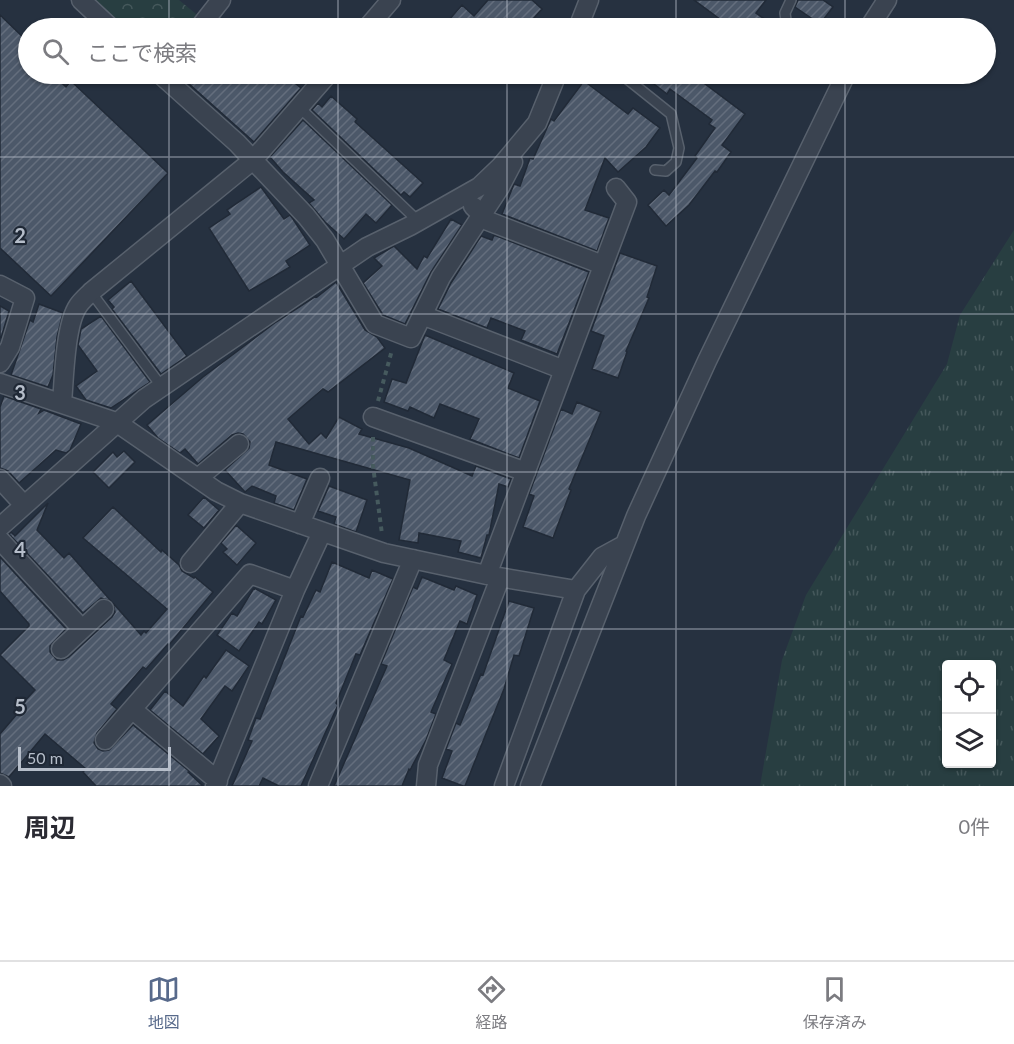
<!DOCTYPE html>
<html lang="ja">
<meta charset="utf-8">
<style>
:root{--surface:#fff;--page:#f2f2f3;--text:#2b2b33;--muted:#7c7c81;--line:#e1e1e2;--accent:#586a8b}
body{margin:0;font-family:Lato,"Noto Sans JP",sans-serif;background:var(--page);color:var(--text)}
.controls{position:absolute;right:18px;bottom:18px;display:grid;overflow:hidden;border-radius:6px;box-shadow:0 2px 4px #0004}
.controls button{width:54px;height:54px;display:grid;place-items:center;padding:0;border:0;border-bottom:2px solid var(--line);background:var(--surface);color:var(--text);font:30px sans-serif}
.scale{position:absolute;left:18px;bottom:15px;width:153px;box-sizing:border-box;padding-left:6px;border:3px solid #b6beca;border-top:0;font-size:16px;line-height:21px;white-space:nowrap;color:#b6beca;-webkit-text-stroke:4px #1f2835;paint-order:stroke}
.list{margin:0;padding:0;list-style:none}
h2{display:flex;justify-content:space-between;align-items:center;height:78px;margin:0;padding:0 24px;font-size:26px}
h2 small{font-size:20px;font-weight:400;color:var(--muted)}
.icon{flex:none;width:33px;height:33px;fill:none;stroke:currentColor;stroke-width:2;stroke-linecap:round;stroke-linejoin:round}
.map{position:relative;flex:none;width:1014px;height:786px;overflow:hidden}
.search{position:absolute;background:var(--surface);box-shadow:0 2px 4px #0004;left:18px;right:18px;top:18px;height:66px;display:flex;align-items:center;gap:15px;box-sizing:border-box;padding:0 21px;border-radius:33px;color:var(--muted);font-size:22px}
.sheet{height:174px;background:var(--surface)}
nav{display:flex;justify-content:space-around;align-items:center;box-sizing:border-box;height:84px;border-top:2px solid var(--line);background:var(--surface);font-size:16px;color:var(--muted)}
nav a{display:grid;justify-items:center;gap:3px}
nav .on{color:var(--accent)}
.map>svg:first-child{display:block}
.grass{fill:url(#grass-tufts);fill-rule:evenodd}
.park{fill:url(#park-crowns)}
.building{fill:url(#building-hatch);stroke:#212a37;stroke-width:1.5}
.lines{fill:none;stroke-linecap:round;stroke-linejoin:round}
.lane-casing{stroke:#58616d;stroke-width:12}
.street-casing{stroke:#58616d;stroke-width:21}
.path{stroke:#465a5e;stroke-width:4;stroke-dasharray:4.5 4.5;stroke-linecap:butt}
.lane{stroke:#3a4350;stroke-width:9}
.street{stroke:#3a4350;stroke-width:18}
.grid{fill:none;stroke:#b6beca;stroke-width:1.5;stroke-opacity:0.55}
.grid-label{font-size:20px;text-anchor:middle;font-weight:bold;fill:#b6beca;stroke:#1f2835;stroke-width:4.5;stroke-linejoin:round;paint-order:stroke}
</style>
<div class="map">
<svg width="1014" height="786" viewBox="0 0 1014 786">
<defs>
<pattern id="grass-tufts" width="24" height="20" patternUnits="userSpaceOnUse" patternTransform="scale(1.5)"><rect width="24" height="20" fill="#283e41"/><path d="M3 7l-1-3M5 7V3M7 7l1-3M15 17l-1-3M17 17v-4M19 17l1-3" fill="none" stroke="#45585b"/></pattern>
<pattern id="park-crowns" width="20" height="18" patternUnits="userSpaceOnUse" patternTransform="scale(1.5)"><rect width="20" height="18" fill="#283e41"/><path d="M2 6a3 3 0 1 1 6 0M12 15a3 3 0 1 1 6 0" fill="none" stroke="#45585b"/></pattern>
<pattern id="building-hatch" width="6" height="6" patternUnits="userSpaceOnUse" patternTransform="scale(1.5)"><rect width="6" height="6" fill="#4c5869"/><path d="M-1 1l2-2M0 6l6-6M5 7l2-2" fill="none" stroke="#646e7d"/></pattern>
</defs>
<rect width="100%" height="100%" fill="#263140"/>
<path class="grass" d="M 1014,230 L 1014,786 L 760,786 L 782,660 L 806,595 L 947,364 L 960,315 ZM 946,664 L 992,664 L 992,764 L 946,764 Z"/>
<path class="park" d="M 90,0 L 179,0 L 201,18 L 192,28 L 121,28 Z"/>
<path class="building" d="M 488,0 L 532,0 L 542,9 L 525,28 L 442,28 L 462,5 L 474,16 Z
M 694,0 L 766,0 L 756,13 L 777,28 L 732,28 Z
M 798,0 L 823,0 L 833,7 L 820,24 L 795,7 Z
M 0,15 L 28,42 L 28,74 L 52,74 L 66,87 L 71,81 L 168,173 L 51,296 L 0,248 Z
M 196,74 L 284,74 L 301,88 L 254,142 L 188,83 Z
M 641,74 L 683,74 L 693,82 L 697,78 L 745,114 L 722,145 L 731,152 L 717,172 L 715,171 L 689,205 L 666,226 L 648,205 L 664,190 L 669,195 L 697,158 L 695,156 L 715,128 L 709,124 L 712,120 L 670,89 L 667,94 Z
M 584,81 L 628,114 L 633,108 L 660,128 L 646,147 L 618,172 L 605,158 L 585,210 L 609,218 L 597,251 L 502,214 L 514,184 L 520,186 L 530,158 L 533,159 L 551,119 L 554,121 Z
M 331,96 L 357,119 L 355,122 L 423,183 L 410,197 L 404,192 L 401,195 L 312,110 L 318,103 L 322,107 Z
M 303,120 L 392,205 L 376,223 L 366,214 L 344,239 L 325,222 L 309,203 L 314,200 L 283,172 L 270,157 Z
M 261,187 L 284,219 L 290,215 L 293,219 L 310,245 L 286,261 L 290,267 L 249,291 L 209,228 L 230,214 L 227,210 Z
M 451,219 L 462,225 L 431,272 L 405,324 L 383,315 L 363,283 L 382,266 L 374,258 L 394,246 L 417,269 L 424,256 L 427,258 Z
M 494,235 L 589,272 L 557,354 L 521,340 L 525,331 L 491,318 L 487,328 L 438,309 L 451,283 L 481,236 L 492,240 Z
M 620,253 L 657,266 L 647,297 L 649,298 L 626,351 L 627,352 L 618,378 L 592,369 L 604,336 L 591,331 Z
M 131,281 L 187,356 L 161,374 L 112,309 L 114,307 L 108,300 Z
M 336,282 L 365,330 L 377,337 L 385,348 L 328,392 L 323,389 L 288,419 L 309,444 L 321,433 L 326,438 L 339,417 L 362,429 L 359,434 L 409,448 L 472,476 L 476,466 L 511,479 L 508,487 L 499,484 L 489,535 L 487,535 L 481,558 L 458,552 L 461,541 L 419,533 L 418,543 L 399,540 L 410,480 L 276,442 L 269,465 L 307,479 L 294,510 L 274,503 L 276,496 L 252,486 L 245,492 L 225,470 L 249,448 L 250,442 L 243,434 L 238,433 L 232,435 L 198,464 L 185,449 L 180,453 L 158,438 L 147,425 L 203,377 L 276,322 L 316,296 L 317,297 Z
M 39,304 L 63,313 L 57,337 L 53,375 L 48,387 L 11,375 L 30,320 L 33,322 Z
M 0,306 L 9,311 L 1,338 L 0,337 Z
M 101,316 L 150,382 L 111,408 L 86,400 L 76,386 L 97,371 L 78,345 L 81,329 Z
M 425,335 L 514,373 L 508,388 L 540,401 L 519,458 L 470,439 L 479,419 L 440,404 L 434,418 L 410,407 L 408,411 L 384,402 L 392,379 L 406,383 Z
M 4,396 L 41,409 L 39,413 L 44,410 L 81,424 L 70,450 L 66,453 L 56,450 L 19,483 L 8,471 L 0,468 L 0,407 Z
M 577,402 L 601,412 L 569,489 L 571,490 L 553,538 L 523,527 L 534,496 L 529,494 L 561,409 L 572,414 Z
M 124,451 L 135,462 L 109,488 L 93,472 L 113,452 L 117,457 Z
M 329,486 L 367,500 L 356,532 L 334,524 L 336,517 L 318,511 Z
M 204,497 L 219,510 L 204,528 L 188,515 Z
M 48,503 L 37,530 L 64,558 L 69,553 L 111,601 L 101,598 L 83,613 L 9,534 L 11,532 L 15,536 Z
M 113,507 L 161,552 L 162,550 L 179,565 L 182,571 L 194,578 L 195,577 L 213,592 L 169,645 L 168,644 L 146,669 L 143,667 L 111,704 L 117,709 L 97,733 L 94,743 L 98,749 L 103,751 L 109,750 L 133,725 L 189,771 L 188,772 L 203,786 L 96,786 L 83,772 L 86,769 L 45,734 L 9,777 L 0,773 L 0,734 L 23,707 L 21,705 L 35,690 L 0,655 L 29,626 L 29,624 L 0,591 L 0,557 L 66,629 L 50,646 L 50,652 L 57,660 L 63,660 L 69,657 L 112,617 L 115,612 L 113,603 L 141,635 L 144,631 L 146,633 L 167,609 L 83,538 Z
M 236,525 L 256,543 L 237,565 L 223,552 L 227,549 L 221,543 Z
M 332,562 L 369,578 L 372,570 L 393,579 L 360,655 L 356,654 L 336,703 L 338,705 L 301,786 L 279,786 L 263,778 L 259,786 L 232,786 L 252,741 L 248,740 L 256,718 L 260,719 L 301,616 L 303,617 L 316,590 L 320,592 Z
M 422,577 L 454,590 L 456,586 L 477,595 L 467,624 L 460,621 L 444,660 L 452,664 L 431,712 L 436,714 L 426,740 L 410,770 L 409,769 L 402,786 L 334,786 L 387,666 L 381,664 L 413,587 L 417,589 Z
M 254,588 L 276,600 L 262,624 L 259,622 L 239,651 L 217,635 L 232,613 L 237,616 Z
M 509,601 L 534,608 L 519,656 L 514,655 L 504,689 L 465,786 L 463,786 L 442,778 L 452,751 L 446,749 L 456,723 L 460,725 L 481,674 L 483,675 Z
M 226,650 L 249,666 L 232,691 L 225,686 L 201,719 L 219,736 L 203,754 L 150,710 L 165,691 L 183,706 L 204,676 L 206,678 Z"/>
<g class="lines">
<defs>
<path id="lane" d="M 786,20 L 785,13 L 791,0
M 621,74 L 671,114 L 679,148 L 676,162 L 666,171 L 655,170
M 299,107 L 418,221
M 91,292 L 162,387"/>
<path id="street" d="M 81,0 L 111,28
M 199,28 L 221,0
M 367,28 L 391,0
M 578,28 L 589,0
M 869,28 L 887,0
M 160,74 L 237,143 L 306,216 L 325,240 L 375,324 L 411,338 L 441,277 L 500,187 L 513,162
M 473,206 L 488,221 L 603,265
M 0,285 L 25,298 L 10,347 L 0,363
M 422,315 L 564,370
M 0,383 L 116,422 L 216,491 L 240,503 L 384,553 L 487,575 L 576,590 L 602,557 L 624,545
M 62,404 C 64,379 65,325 78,306 C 81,301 87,296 91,292 L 253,160 L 328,74
M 373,417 L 526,472
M 198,478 L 239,444
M 0,479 L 24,505
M 300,524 L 320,478
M 0,527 L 144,399 L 367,247 L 410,226 L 479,187 L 501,166 L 537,123 L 557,74
M 0,540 L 82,629
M 190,563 L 240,503
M 487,575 L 627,202 L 616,188
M 61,649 L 104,609
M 133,710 L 218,781
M 105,740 L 250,574 L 295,590
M 0,784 L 2,786
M 215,786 L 295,590 L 322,532
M 318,786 L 413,559
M 426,786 L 428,765 L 500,578
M 504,786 L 576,590
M 530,786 L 636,516 L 707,361 L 846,74"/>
</defs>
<use href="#lane" class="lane-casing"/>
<use href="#street" class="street-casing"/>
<path class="path" d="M 378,401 L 392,350
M 373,437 L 373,466 L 382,534"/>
<use href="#lane" class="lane"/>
<use href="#street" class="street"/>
</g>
<path class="grid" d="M 169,0 L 169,28M 338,0 L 338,28M 507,0 L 507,28M 676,0 L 676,28M 845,0 L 845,28M 169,74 L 169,786M 338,74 L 338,786M 507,74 L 507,786M 676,74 L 676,786M 845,74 L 845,786M 0,157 L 1014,157M 0,314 L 1014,314M 0,472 L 1014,472M 0,629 L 1014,629"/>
<g class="grid-label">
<text x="20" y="243">2</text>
<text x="20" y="400">3</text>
<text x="20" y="557">4</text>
<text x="20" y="714">5</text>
</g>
</svg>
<div class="controls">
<button><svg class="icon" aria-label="locate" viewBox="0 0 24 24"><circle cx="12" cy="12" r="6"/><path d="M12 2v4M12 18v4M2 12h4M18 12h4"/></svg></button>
<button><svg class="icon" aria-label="layers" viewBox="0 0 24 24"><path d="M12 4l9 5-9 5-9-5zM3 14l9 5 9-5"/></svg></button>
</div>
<div class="scale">50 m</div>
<div class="search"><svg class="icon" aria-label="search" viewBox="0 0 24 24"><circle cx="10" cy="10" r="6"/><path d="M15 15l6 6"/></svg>ここで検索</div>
</div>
<section class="sheet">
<h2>周辺<small>0件</small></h2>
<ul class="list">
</ul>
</section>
<nav>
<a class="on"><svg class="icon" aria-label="map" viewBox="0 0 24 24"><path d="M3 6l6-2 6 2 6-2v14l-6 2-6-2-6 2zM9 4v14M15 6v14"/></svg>地図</a>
<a><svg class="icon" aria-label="directions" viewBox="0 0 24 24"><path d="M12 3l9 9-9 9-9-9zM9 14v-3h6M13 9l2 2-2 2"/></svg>経路</a>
<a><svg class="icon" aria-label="saved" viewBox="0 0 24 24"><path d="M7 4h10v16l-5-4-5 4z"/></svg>保存済み</a>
</nav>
